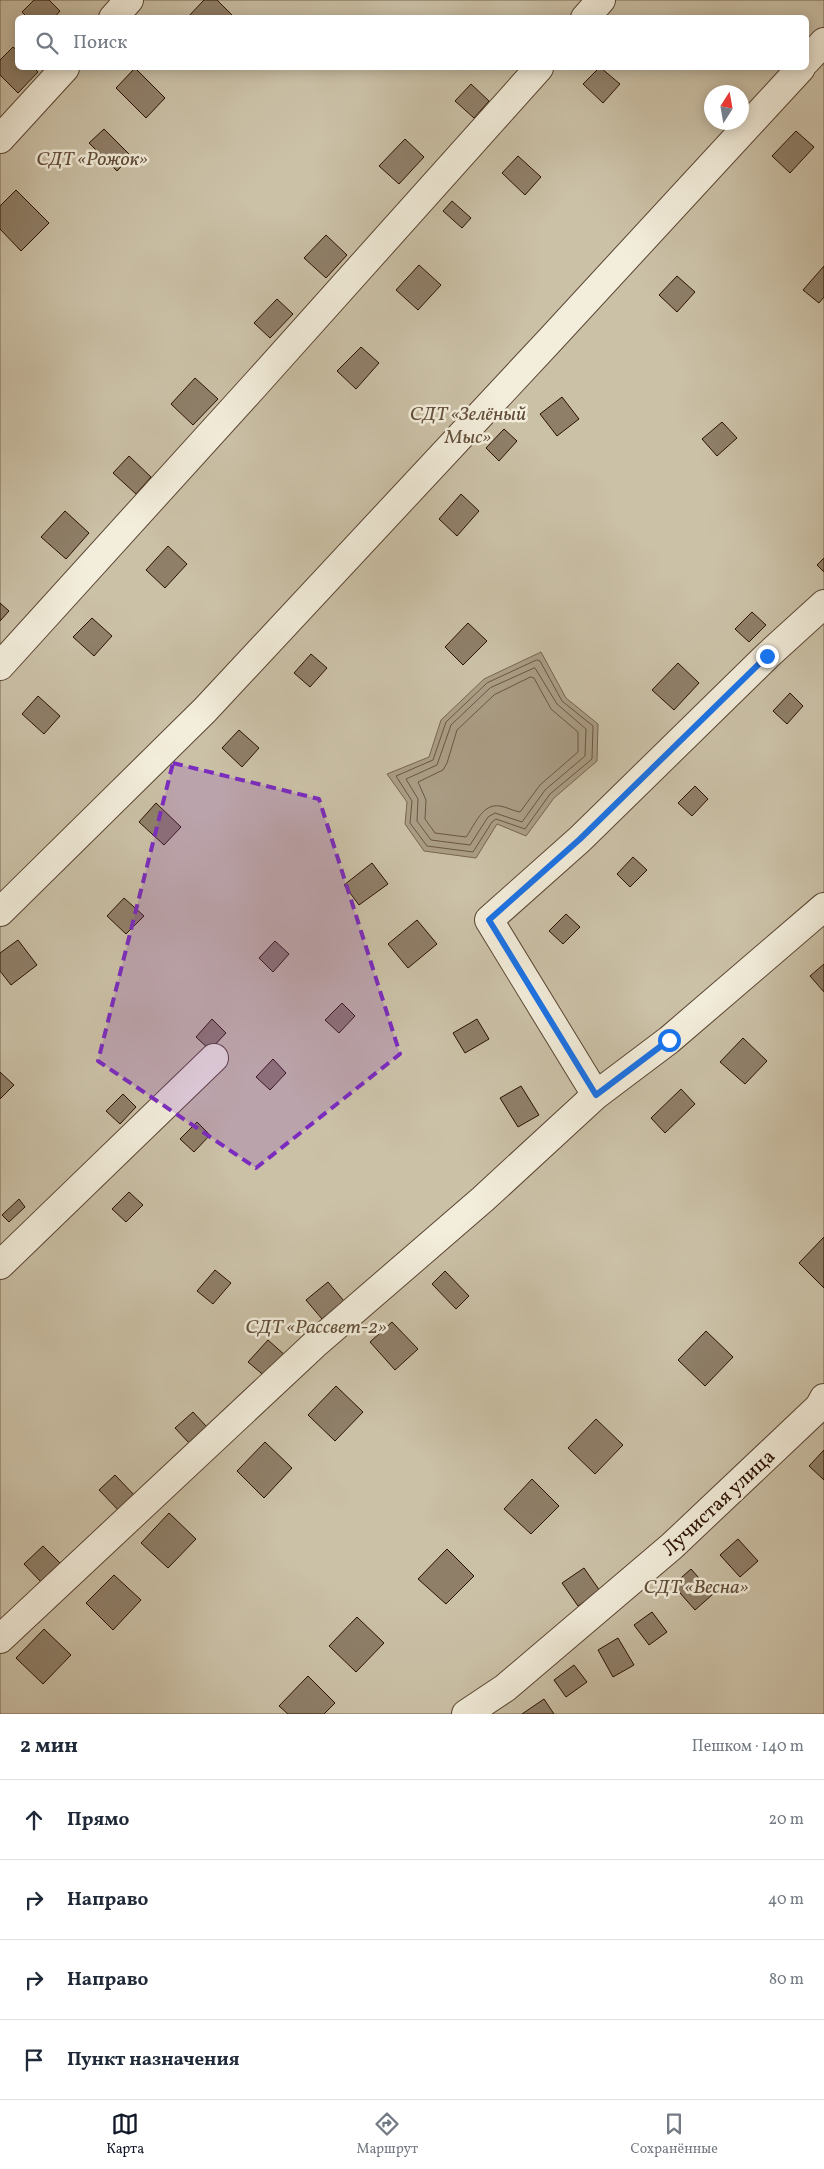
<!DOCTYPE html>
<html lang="ru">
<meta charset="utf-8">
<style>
:root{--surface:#fff;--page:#f2f2f3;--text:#1f2937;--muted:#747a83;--line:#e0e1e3;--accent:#111827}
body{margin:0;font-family:Vollkorn,serif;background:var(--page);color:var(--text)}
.compass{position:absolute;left:704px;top:85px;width:45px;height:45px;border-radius:50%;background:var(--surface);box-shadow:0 2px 12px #0003;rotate:11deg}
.stop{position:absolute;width:15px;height:15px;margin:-11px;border:4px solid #1a73e8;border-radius:50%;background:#fff}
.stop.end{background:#1a73e8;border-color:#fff;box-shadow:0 1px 5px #0008}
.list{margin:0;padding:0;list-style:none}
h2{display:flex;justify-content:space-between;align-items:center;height:65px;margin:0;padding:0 20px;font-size:21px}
h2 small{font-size:16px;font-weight:400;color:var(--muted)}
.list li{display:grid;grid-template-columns:32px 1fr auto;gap:15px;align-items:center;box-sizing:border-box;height:80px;padding:0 20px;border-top:1px solid var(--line)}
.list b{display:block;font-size:19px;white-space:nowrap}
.list em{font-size:16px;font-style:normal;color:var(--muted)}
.icon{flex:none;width:28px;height:28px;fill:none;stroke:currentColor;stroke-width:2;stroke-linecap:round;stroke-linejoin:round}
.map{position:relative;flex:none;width:824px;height:1714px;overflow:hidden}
.search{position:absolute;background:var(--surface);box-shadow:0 2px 12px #0003;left:15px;right:15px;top:15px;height:55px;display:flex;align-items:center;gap:12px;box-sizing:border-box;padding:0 18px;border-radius:8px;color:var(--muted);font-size:19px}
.sheet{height:385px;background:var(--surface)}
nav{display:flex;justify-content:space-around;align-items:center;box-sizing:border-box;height:70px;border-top:1px solid var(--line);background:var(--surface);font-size:14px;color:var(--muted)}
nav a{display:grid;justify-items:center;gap:2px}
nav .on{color:var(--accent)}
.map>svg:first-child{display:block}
.green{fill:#cbc1a7;stroke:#7a6854;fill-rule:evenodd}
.water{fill:#aa9d85;stroke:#776550}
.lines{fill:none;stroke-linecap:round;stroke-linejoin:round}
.shore{stroke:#6a5642;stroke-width:1}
.building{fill:#8f7f69;stroke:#2a1000}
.minor-casing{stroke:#5a4532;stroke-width:30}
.minor{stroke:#f3eedc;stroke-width:28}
.route{stroke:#1a73e8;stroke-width:6}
.marked{fill:#7b2cbf;fill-opacity:0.2;stroke:#7b2cbf;stroke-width:4;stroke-dasharray:10 6;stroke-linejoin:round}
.labels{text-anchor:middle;stroke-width:5;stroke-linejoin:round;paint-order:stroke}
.park-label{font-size:20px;font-style:italic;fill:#624e3a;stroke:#f3eedc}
.street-label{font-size:20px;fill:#2a1000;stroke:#f3eedc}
</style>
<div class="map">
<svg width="824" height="1714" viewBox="0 0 824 1714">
<rect width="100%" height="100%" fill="#ece5c9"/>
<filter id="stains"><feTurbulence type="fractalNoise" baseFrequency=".004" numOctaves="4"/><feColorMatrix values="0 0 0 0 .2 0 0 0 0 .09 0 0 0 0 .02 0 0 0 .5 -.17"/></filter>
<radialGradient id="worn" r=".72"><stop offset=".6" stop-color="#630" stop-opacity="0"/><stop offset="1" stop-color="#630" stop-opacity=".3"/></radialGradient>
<path class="green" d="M 0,0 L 824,0 L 824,1714 L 0,1714 ZM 18,18 L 806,18 L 806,68 L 18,68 ZM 712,92 L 742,92 L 742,122 L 712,122 Z"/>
<path class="water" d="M 541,652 L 566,698 L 598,724 L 597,761 L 554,798 L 526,836 L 497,824 L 476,858 L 424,851 L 405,824 L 407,802 L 387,774 L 429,757 L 441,720 L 484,679 Z"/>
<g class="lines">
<path class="shore" d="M 537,660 L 540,661 L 562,701 L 593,726 L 592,759 L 550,794 L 525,829 L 496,819 L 492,822 L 473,852 L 427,846 L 410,823 L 412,801 L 396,776 L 433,760 L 446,722 L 487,683 Z
M 535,668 L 557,704 L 586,729 L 585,756 L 545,790 L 522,822 L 495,813 L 488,817 L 470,845 L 431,840 L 417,821 L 418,799 L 406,779 L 437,765 L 451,725 L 490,688 Z
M 531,677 L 534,678 L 551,709 L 578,732 L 578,752 L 540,785 L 520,812 C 513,811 507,807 500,806 C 482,803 475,825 466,837 L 435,833 L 425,819 L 426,800 L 418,782 L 443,770 L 447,763 L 457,730 L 494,695 Z"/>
</g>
<path class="building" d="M 34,0 L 49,0 L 60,11 L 54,18 L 28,18 L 22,12 Z
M 204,0 L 217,0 L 233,16 L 231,18 L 187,18 Z
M 13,47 L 18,51 L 18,68 L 34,68 L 38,72 L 18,93 L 0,75 L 0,60 Z
M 135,68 L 165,98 L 146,118 L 116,88 Z
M 599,68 L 601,68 L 620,84 L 603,103 L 583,84 Z
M 471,84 L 489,101 L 474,118 L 455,101 Z
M 104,129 L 131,156 L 117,171 L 89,143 Z
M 796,131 L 814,147 L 790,173 L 772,156 Z
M 405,139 L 424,157 L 399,184 L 379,166 Z
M 518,156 L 541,177 L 525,195 L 502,173 Z
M 16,190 L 49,223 L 21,251 L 0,229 L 0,206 Z
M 452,201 L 471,218 L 462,228 L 443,211 Z
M 326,235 L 347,255 L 326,278 L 304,258 Z
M 419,265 L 441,285 L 418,310 L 396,290 Z
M 824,266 L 824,297 L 819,303 L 803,290 Z
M 677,276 L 695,292 L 677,312 L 659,295 Z
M 277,299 L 293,314 L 270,338 L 254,323 Z
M 361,347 L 379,363 L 356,389 L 337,371 Z
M 195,378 L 218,399 L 193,425 L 171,404 Z
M 562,397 L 579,419 L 557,436 L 540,414 Z
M 722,422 L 737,438 L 717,456 L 702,439 Z
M 504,429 L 517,441 L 499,461 L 486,448 Z
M 129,456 L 151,477 L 136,494 L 113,473 Z
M 461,494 L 479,511 L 457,536 L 439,519 Z
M 65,511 L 89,533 L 66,559 L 41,537 Z
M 168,546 L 187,564 L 165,588 L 146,570 Z
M 824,558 L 824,572 L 817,565 Z
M 0,603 L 9,611 L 0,621 Z
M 752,612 L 766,625 L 749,642 L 735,629 Z
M 92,618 L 112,636 L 94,656 L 73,637 Z
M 468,623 L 487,641 L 463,665 L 445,647 Z
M 311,654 L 327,668 L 310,687 L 294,673 Z
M 678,663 L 699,683 L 674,710 L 652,690 Z
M 790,693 L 803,706 L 787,724 L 773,711 Z
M 38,696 L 60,716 L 44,734 L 22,714 Z
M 239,730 L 259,748 L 242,767 L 222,748 Z
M 695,786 L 708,799 L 692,816 L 678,803 Z
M 156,803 L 181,827 L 164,845 L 139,822 Z
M 633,857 L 647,870 L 630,887 L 617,874 Z
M 372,863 L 388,884 L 359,905 L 344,885 Z
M 124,898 L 144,916 L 126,934 L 107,916 Z
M 566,914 L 580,927 L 563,944 L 549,931 Z
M 417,920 L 437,944 L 408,968 L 388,944 Z
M 18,940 L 37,965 L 11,985 L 0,971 L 0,953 Z
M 275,941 L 289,954 L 273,972 L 259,958 Z
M 824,964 L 824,992 L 810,976 Z
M 342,1003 L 355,1016 L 339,1033 L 325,1020 Z
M 212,1019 L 226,1033 L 210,1050 L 196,1037 Z
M 477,1019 L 489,1039 L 465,1053 L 453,1033 Z
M 743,1038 L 767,1061 L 745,1084 L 720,1062 Z
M 273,1059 L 286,1073 L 270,1090 L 256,1077 Z
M 0,1072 L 14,1085 L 0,1099 Z
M 521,1086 L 539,1115 L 518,1127 L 500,1098 Z
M 681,1089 L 695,1104 L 665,1133 L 651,1118 Z
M 123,1094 L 136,1107 L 120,1124 L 106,1111 Z
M 197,1122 L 210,1135 L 194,1152 L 180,1139 Z
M 129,1192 L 143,1205 L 126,1222 L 112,1209 Z
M 19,1199 L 25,1207 L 9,1222 L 2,1215 Z
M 824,1237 L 824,1288 L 799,1263 Z
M 215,1270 L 231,1283 L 213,1304 L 197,1291 Z
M 445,1271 L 469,1296 L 456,1309 L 432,1284 Z
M 328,1282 L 344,1301 L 322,1319 L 306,1300 Z
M 392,1322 L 418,1349 L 395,1370 L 370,1342 Z
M 706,1331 L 733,1357 L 705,1386 L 678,1360 Z
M 268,1340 L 287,1357 L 267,1378 L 248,1362 Z
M 336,1386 L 363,1412 L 335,1441 L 308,1415 Z
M 193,1412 L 207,1427 L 189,1443 L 175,1428 Z
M 596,1419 L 623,1445 L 595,1474 L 568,1448 Z
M 265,1442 L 292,1468 L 264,1498 L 237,1471 Z
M 824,1450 L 824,1480 L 809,1466 Z
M 115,1475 L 137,1498 L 121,1513 L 99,1490 Z
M 532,1479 L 559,1506 L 531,1534 L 504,1509 Z
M 169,1513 L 196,1539 L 168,1568 L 141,1543 Z
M 738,1539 L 758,1561 L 740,1577 L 720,1555 Z
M 43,1546 L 61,1564 L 42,1583 L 24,1564 Z
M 447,1549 L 474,1576 L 446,1604 L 418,1579 Z
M 584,1568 L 600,1591 L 578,1606 L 562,1583 Z
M 691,1569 L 713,1594 L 695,1610 L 673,1585 Z
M 114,1575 L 141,1600 L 113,1630 L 86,1603 Z
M 652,1612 L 667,1632 L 649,1645 L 634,1625 Z
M 357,1617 L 384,1643 L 356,1672 L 329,1646 Z
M 44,1629 L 71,1655 L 43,1684 L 16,1658 Z
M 618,1638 L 634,1665 L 613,1677 L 598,1650 Z
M 574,1665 L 587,1682 L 566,1697 L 554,1680 Z
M 308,1676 L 335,1703 L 324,1714 L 288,1714 L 279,1706 Z
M 544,1699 L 554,1714 L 522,1714 Z"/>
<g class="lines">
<defs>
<path id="minor" d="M 113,18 L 129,0
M 585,18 L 601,0
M 806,61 L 824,42
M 0,139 L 65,68
M 0,666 L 255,385 L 539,68
M 0,912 L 205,710 L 551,339 L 801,68
M 596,1095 L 489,920 L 580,839 L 767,656 L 824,604
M 0,1265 L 214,1058
M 0,1639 L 314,1345 L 483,1199 L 596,1095 L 669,1040 L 824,907
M 466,1714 L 505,1688 L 672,1546 L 819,1407 L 824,1398"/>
</defs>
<use href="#minor" class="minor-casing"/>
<use href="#minor" class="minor"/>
</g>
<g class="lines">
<path class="route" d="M 669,1040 L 596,1095 L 489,920 L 580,839 L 767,656"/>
</g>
<path class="marked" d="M 173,763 L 319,799 L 400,1054 L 256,1168 L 98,1061 Z"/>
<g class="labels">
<g class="park-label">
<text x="92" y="165">СДТ «Рожок»</text>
<text x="468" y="420">СДТ «Зелёный<tspan x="468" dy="23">Мыс»</tspan></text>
<text x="316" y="1333">СДТ «Рассвет-2»</text>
<text x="696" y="1593">СДТ «Весна»</text>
</g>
<g class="street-label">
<text transform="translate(718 1502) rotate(-43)" y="7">Лучистая улица</text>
</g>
</g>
<rect width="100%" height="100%" filter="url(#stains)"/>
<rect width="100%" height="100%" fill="url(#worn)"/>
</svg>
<svg class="compass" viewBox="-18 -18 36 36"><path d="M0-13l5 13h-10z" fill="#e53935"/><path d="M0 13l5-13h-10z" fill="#747a83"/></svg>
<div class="stop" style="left:669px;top:1040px"></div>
<div class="stop end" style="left:767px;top:656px"></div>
<div class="search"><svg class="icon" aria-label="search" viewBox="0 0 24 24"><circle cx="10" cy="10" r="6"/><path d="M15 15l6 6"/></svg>Поиск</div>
</div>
<section class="sheet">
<h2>2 мин<small>Пешком · 140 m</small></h2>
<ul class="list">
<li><svg class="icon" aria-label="ahead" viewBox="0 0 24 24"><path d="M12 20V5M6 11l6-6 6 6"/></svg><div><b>Прямо</b></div><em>20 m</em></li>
<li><svg class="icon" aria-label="right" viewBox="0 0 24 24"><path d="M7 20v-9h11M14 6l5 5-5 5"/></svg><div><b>Направо</b></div><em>40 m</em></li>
<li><svg class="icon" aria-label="right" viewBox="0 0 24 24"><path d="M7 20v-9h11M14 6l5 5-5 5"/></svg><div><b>Направо</b></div><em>80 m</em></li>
<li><svg class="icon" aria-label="arrive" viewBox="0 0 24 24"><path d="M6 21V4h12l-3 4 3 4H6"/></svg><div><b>Пункт назначения</b></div></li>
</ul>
</section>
<nav>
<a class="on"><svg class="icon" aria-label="map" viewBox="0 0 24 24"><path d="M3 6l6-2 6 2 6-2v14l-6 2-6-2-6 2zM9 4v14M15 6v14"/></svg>Карта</a>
<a><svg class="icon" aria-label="directions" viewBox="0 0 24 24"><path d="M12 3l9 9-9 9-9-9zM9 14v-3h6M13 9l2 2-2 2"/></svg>Маршрут</a>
<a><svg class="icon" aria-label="saved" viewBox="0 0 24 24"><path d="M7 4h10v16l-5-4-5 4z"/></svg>Сохранённые</a>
</nav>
